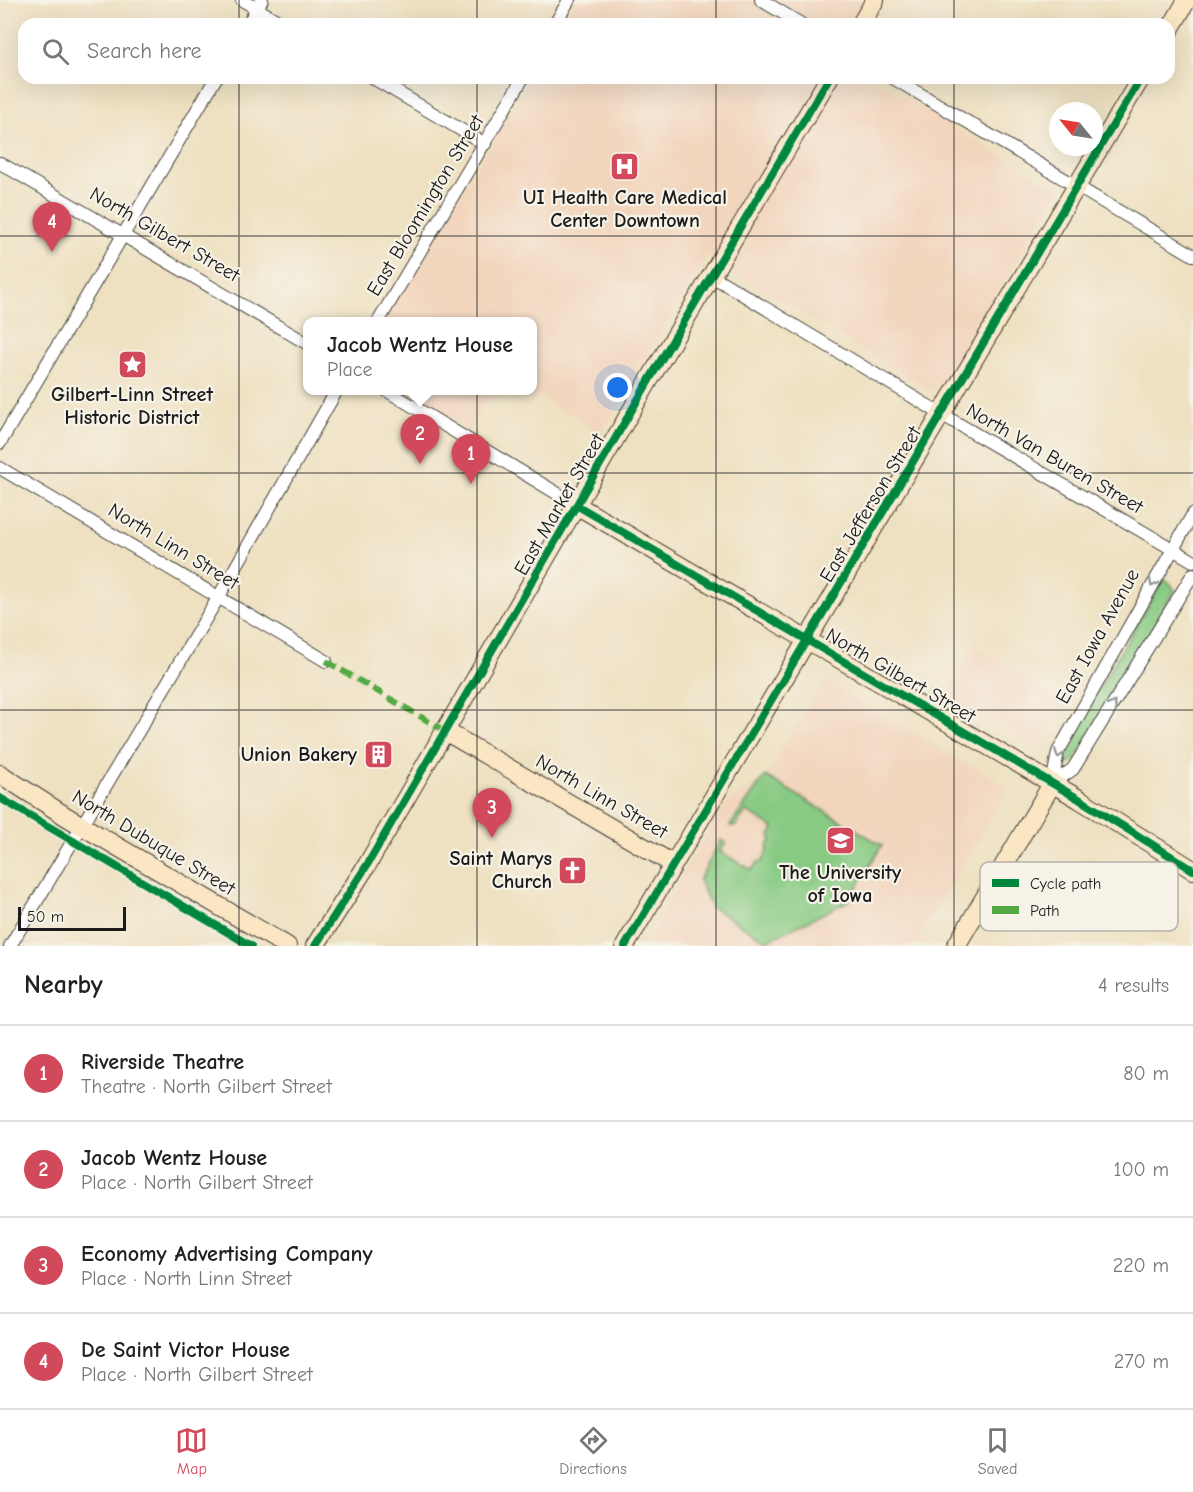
<!DOCTYPE html>
<meta charset="utf-8">
<style>
:root{--surface:#fff;--page:#f2f2f2;--text:#222;--muted:#767676;--line:#e0e0e0;--accent:#d1495b}
body{margin:0;font-family:"Comic Neue",sans-serif;background:var(--page);color:var(--text)}
.compass{position:absolute;left:1049px;top:102px;width:54px;height:54px;border-radius:50%;background:var(--surface);box-shadow:0 6px 24px #0002;rotate:300deg}
.scale{position:absolute;left:18px;bottom:15px;width:108px;box-sizing:border-box;padding-left:6px;border:3px solid #1c1c1c;border-top:0;font-size:16px;line-height:21px;white-space:nowrap;color:#1c1c1c;-webkit-text-stroke:4px #f7f3e8;paint-order:stroke}
.you{position:absolute;left:618px;top:388px;width:21px;height:21px;margin:-15px;border:4px solid #fff;border-radius:50%;background:#1a73e8;box-shadow:0 0 0 9px #1a73e833}
.badge{display:grid;place-items:center;width:39px;height:39px;border-radius:50%;background:var(--accent);color:#fff;font-size:20px;font-weight:700}
.pin{position:absolute;translate:-50% -50px;filter:drop-shadow(0 2px 3px #0008)}
.pin::after{content:'';position:absolute;top:32px;width:21px;height:18px;background:inherit;clip-path:polygon(0 0,100% 0,50% 100%)}
.popup{position:absolute;left:303px;top:317px;width:234px;height:78px;box-sizing:border-box;display:grid;place-content:center;border-radius:12px;background:var(--surface);filter:drop-shadow(0 2px 4px #0005);font-size:20px;white-space:nowrap;color:var(--muted)}
.popup b{font-size:22px;color:var(--text)}
.popup::after{content:'';position:absolute;left:50%;top:100%;margin-left:-12px;border:12px solid transparent;border-top-color:var(--surface)}
.list{margin:0;padding:0;list-style:none}
h2{display:flex;justify-content:space-between;align-items:center;height:78px;margin:0;padding:0 24px;font-size:26px}
h2 small{font-size:20px;font-weight:400;color:var(--muted)}
.list li{display:grid;grid-template-columns:39px 1fr auto;gap:18px;align-items:center;box-sizing:border-box;height:96px;padding:0 24px;border-top:2px solid var(--line)}
.list b{display:block;font-size:22px;white-space:nowrap}
.list p{margin:0;font-size:20px;white-space:nowrap;color:var(--muted)}
.list em{font-size:20px;font-style:normal;color:var(--muted)}
.icon{flex:none;width:33px;height:33px;fill:none;stroke:currentColor;stroke-width:2;stroke-linecap:round;stroke-linejoin:round}
.map{position:relative;flex:none;width:1193px;height:946px;overflow:hidden}
.search{position:absolute;background:var(--surface);box-shadow:0 6px 24px #0002;left:18px;right:18px;top:18px;height:66px;display:flex;align-items:center;gap:15px;box-sizing:border-box;padding:0 21px;border-radius:18px;color:var(--muted);font-size:22px}
.sheet{height:462px;background:var(--surface)}
nav{display:flex;justify-content:space-around;align-items:center;box-sizing:border-box;height:84px;border-top:2px solid var(--line);background:var(--surface);font-size:16px;color:var(--muted)}
nav a{display:grid;justify-items:center;gap:3px}
nav .on{color:var(--accent)}
.map>svg:first-child{display:block}
.built{fill:#f2d5bd}
.green{fill:#88ca83;stroke:#527350;stroke-width:1.5}
.lines{fill:none;stroke-linecap:round;stroke-linejoin:round}
.street-casing{stroke:#3c3935;stroke-width:14}
.secondary-casing{stroke:#3c3935;stroke-width:20}
.street{stroke:#fff;stroke-width:12}
.secondary{stroke:#fbe6c3;stroke-width:18}
.quiet{stroke:#52a943;stroke-width:6;stroke-dasharray:12 6;stroke-linecap:butt}
.cycleway-casing{stroke:#f7f3e8;stroke-width:11}
.cycleway{stroke:#00873e;stroke-width:8}
.oneway{stroke:#999}
.grid{fill:none;stroke:#1c1c1c;stroke-width:1.5;stroke-opacity:0.55}
.labels{text-anchor:middle;stroke-width:4.5;stroke-linejoin:round;paint-order:stroke}
.poi-label{font-size:20px;font-weight:bold;fill:#1c1c1c;stroke:#f7f3e8}
.street-label{font-size:20px;fill:#1c1c1c;stroke:#f7f3e8}
.key{fill:#f7f3e8;stroke:#b5b2ab;stroke-width:1.5}
.key-label{font-size:16px;fill:#1c1c1c}
</style>
<div class="map">
<svg width="1193" height="946" viewBox="0 0 1193 946">
<rect width="100%" height="100%" fill="#f7f3e8"/>
<filter id="ink" filterUnits="userSpaceOnUse"><feTurbulence type="fractalNoise" baseFrequency=".0167" numOctaves="2"/><feDisplacementMap in="SourceGraphic" scale="12" xChannelSelector="R" yChannelSelector="G"/><feConvolveMatrix kernelMatrix="1 2 1 2 8 2 1 2 1" color-interpolation-filters="sRGB"/></filter>
<filter id="wash" filterUnits="userSpaceOnUse"><feTurbulence type="fractalNoise" baseFrequency=".008" numOctaves="4" result="noise"/><feDisplacementMap in="SourceGraphic" scale="24" xChannelSelector="R" yChannelSelector="G"/><feGaussianBlur stdDeviation="1.35" result="paint"/><feColorMatrix in="noise" values="0 0 0 0 0 0 0 0 0 0 0 0 0 0 0 0 0 1.4 0 .05"/><feComposite in="paint" operator="in"/></filter>
<g filter="url(#wash)">
<rect width="100%" height="100%" fill="#eee0c0"/>
<path class="built" d="M 577,0 L 867,0 L 853,24 L 563,24 Z
M 530,78 L 872,78 L 1059,190 L 937,394 L 707,256 L 601,433 L 531,391 L 532,390 L 532,322 L 384,322 Z
M 404,391 L 493,391 L 469,430 Z
M 973,646 L 1065,699 L 1036,746 L 945,694 Z
M 824,681 L 1009,788 L 915,946 L 648,946 L 682,875 L 724,806 L 765,776 Z"/>
<path class="green" d="M 1163,580 L 1168,581 L 1175,590 L 1075,760 L 1070,764 L 1064,762 L 1059,756 Z
M 765,776 L 882,845 L 849,901 L 767,941 L 711,907 L 699,880 L 721,840 L 726,843 L 720,852 L 752,870 L 758,862 L 762,862 L 768,850 L 767,847 L 772,839 L 770,836 L 774,828 L 746,811 L 735,827 L 730,826 Z"/>
</g>
<g filter="url(#ink)">
<g class="lines">
<defs>
<path id="street" d="M 242,0 L 283,24
M 761,0 L 801,24
M 248,24 L 262,0
M 555,24 L 569,0
M 373,78 L 485,144
M 893,78 L 1193,255
M 0,163 L 308,344
M 712,276 L 943,415 L 1193,561
M 378,322 L 523,78
M 386,390 L 578,506
M 0,443 L 216,78
M 0,468 L 326,661
M 1052,784 L 1058,752 L 1193,514
M 1052,784 L 1073,769 L 1193,574
M 10,946 L 218,598 L 337,390"/>
<path id="secondary" d="M 861,24 L 875,0
M 1169,31 L 1187,0
M 578,506 L 1079,799 L 1193,870
M 445,731 L 673,864
M 0,774 L 67,817 L 287,946
M 315,946 L 367,865 L 651,377 L 829,78
M 625,946 L 1141,78
M 956,946 L 1052,784"/>
</defs>
<use href="#street" class="street-casing"/>
<use href="#secondary" class="secondary-casing"/>
<use href="#street" class="street"/>
<use href="#secondary" class="secondary"/>
<path class="quiet" d="M 326,661 L 445,731"/>
<defs>
<path id="cycleway" d="M 578,506 L 1079,799 L 1193,870
M 0,798 L 251,946
M 315,946 L 367,865 L 651,377 L 829,78
M 625,946 L 1141,78"/>
</defs>
<use href="#cycleway" class="cycleway-casing"/>
<use href="#cycleway" class="cycleway"/>
</g>
<defs><path id="oneway-chevron" d="M-2-3.5L2.5 0L-2 3.5" fill="none" stroke-width="1.6" stroke-linecap="round" stroke-linejoin="round" transform="scale(1.5)"/></defs>
<g class="oneway">
<use href="#oneway-chevron" transform="translate(1153 583) rotate(119)"/>
<use href="#oneway-chevron" transform="translate(1113 705) rotate(-58)"/>
<use href="#oneway-chevron" transform="translate(1059 754) rotate(111)"/>
</g>
</g>
<path class="grid" d="M 239,0 L 239,24M 477,0 L 477,24M 716,0 L 716,24M 954,0 L 954,24M 239,78 L 239,946M 477,78 L 477,946M 716,78 L 716,946M 954,78 L 954,946M 0,236 L 1193,236M 0,473 L 1193,473M 0,710 L 1193,710"/>
<defs>
<symbol id="hospital-square" viewBox="-11 -11 22 22"><rect x="-9" y="-9" width="18" height="18" rx="4" fill="#d1495b" stroke="#f7f3e8"/><path d="M-5-5h3v3.5h4V-5h3V5h-3V1.5h-4V5h-3Z" fill="#fff"/></symbol>
<symbol id="sight-square" viewBox="-11 -11 22 22"><rect x="-9" y="-9" width="18" height="18" rx="4" fill="#d1495b" stroke="#f7f3e8"/><path d="M0-6L1.8-2.2L6-1.7L2.9 1.2L3.7 5.4L0 3.3L-3.7 5.4L-2.9 1.2L-6-1.7L-1.8-2.2Z" fill="#fff"/></symbol>
<symbol id="building-square" viewBox="-11 -11 22 22"><rect x="-9" y="-9" width="18" height="18" rx="4" fill="#d1495b" stroke="#f7f3e8"/><path d="M-4-6H4V6H1V3H-1V6H-4ZM-2.5-4.3h1.7v1.8h-1.7ZM.8-4.3h1.7v1.8H.8ZM-2.5-1h1.7V.8h-1.7ZM.8-1h1.7V.8H.8Z" fill="#fff"/></symbol>
<symbol id="university-square" viewBox="-11 -11 22 22"><rect x="-9" y="-9" width="18" height="18" rx="4" fill="#d1495b" stroke="#f7f3e8"/><path d="M0-5L7-2L0 1L-7-2ZM-4 1L0 2.5L4 1V4Q0 6-4 4Z" fill="#fff"/></symbol>
<symbol id="church-square" viewBox="-11 -11 22 22"><rect x="-9" y="-9" width="18" height="18" rx="4" fill="#d1495b" stroke="#f7f3e8"/><path d="M-1.2-6h2.4v3.5h3.3v2.4h-3.3V6h-2.4V-.1h-3.3v-2.4h3.3Z" fill="#fff"/></symbol>
</defs>
<g fill-rule="evenodd">
<use href="#hospital-square" x="608" y="150" width="33" height="33"/>
<use href="#sight-square" x="116" y="348" width="33" height="33"/>
<use href="#building-square" x="362" y="738" width="33" height="33"/>
<use href="#university-square" x="824" y="824" width="33" height="33"/>
<use href="#church-square" x="556" y="854" width="33" height="33"/>
</g>
<g class="labels">
<g class="poi-label">
<text x="625" y="204">UI Health Care Medical<tspan x="625" dy="23">Center Downtown</tspan></text>
<text x="132" y="401">Gilbert-Linn Street<tspan x="132" dy="23">Historic District</tspan></text>
<text x="357" y="761" text-anchor="end">Union Bakery</text>
<text x="552" y="865" text-anchor="end">Saint Marys<tspan x="552" dy="23">Church</tspan></text>
<text x="840" y="879">The University<tspan x="840" dy="23">of Iowa</tspan></text>
</g>
<g class="street-label">
<text transform="translate(425 205) rotate(-59)" y="7">East Bloomington Street</text>
<text transform="translate(165 234) rotate(30)" y="7">North Gilbert Street</text>
<text transform="translate(1055 458) rotate(30)" y="7">North Van Buren Street</text>
<text transform="translate(559 504) rotate(-60)" y="7">East Market Street</text>
<text transform="translate(870 504) rotate(-59)" y="7">East Jefferson Street</text>
<text transform="translate(174 546) rotate(31)" y="7">North Linn Street</text>
<text transform="translate(1097 636) rotate(-61)" y="7">East Iowa Avenue</text>
<text transform="translate(901 675) rotate(30)" y="7">North Gilbert Street</text>
<text transform="translate(602 796) rotate(30)" y="7">North Linn Street</text>
<text transform="translate(154 842) rotate(31)" y="7">North Dubuque Street</text>
</g>
</g>
<rect x="980" y="862" width="198" height="69" rx="9" class="key"/>
<rect x="992" y="879" width="27" height="8" fill="#00873e"/>
<rect x="992" y="906" width="27" height="8" fill="#52a943"/>
<g class="key-label">
<text x="1030" y="889">Cycle path</text>
<text x="1030" y="916">Path</text>
</g>
</svg>
<svg class="compass" viewBox="-18 -18 36 36"><path d="M0-13l5 13h-10z" fill="#e53935"/><path d="M0 13l5-13h-10z" fill="#767676"/></svg>
<div class="scale">50 m</div>
<div class="you"></div>
<div class="pin badge" style="left:471px;top:484px">1</div>
<div class="pin badge" style="left:420px;top:464px">2</div>
<div class="popup"><b>Jacob Wentz House</b>Place</div>
<div class="pin badge" style="left:492px;top:838px">3</div>
<div class="pin badge" style="left:52px;top:252px">4</div>
<div class="search"><svg class="icon" aria-label="search" viewBox="0 0 24 24"><circle cx="10" cy="10" r="6"/><path d="M15 15l6 6"/></svg>Search here</div>
</div>
<section class="sheet">
<h2>Nearby<small>4 results</small></h2>
<ul class="list">
<li><span class="badge">1</span><div><b>Riverside Theatre</b><p>Theatre · North Gilbert Street</p></div><em>80 m</em></li>
<li><span class="badge">2</span><div><b>Jacob Wentz House</b><p>Place · North Gilbert Street</p></div><em>100 m</em></li>
<li><span class="badge">3</span><div><b>Economy Advertising Company</b><p>Place · North Linn Street</p></div><em>220 m</em></li>
<li><span class="badge">4</span><div><b>De Saint Victor House</b><p>Place · North Gilbert Street</p></div><em>270 m</em></li>
</ul>
</section>
<nav>
<a class="on"><svg class="icon" aria-label="map" viewBox="0 0 24 24"><path d="M3 6l6-2 6 2 6-2v14l-6 2-6-2-6 2zM9 4v14M15 6v14"/></svg>Map</a>
<a><svg class="icon" aria-label="directions" viewBox="0 0 24 24"><path d="M12 3l9 9-9 9-9-9zM9 14v-3h6M13 9l2 2-2 2"/></svg>Directions</a>
<a><svg class="icon" aria-label="saved" viewBox="0 0 24 24"><path d="M7 4h10v16l-5-4-5 4z"/></svg>Saved</a>
</nav>
